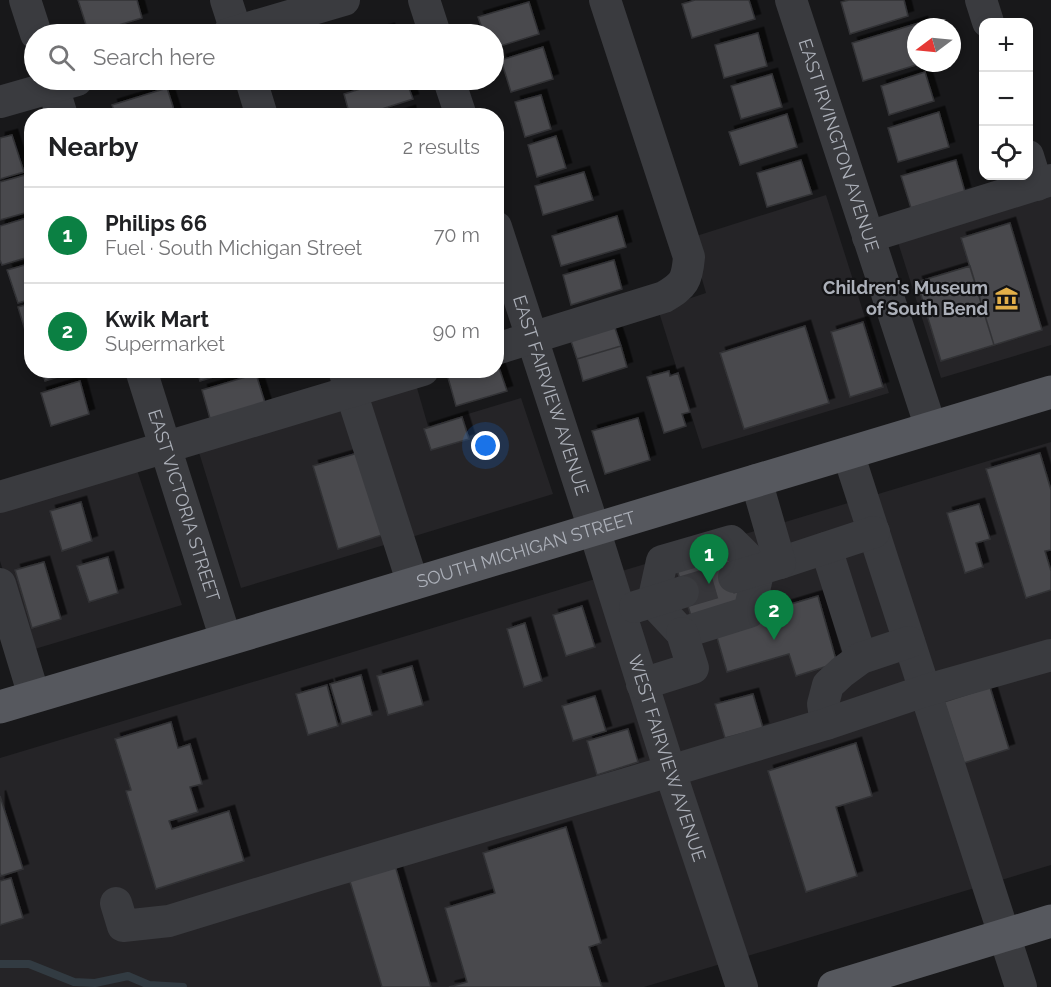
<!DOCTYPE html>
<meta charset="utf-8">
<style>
:root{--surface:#fff;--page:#f6f6f6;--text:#202124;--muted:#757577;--line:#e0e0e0;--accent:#0b8043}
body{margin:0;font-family:Raleway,sans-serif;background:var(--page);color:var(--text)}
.controls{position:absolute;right:18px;top:18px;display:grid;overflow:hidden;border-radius:12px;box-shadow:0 3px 9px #0003}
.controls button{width:54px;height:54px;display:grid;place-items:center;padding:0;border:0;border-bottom:2px solid var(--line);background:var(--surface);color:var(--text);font:30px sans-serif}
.compass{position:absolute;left:907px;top:18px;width:54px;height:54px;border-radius:50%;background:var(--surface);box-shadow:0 3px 9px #0003;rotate:254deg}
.you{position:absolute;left:486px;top:446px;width:21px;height:21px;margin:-15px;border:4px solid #fff;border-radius:50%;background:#1a73e8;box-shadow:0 0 0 9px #1a73e833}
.badge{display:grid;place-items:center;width:39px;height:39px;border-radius:50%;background:var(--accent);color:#fff;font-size:20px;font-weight:700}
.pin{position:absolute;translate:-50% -50px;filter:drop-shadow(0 2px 3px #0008)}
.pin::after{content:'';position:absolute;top:32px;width:21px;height:18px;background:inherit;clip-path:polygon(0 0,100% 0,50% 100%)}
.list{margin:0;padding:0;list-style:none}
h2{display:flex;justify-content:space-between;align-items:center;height:78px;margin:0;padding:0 24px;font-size:26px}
h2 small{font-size:20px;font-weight:400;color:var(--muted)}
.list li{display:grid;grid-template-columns:39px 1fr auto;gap:18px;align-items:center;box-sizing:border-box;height:96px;padding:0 24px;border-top:2px solid var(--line)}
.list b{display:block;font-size:22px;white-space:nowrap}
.list p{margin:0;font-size:20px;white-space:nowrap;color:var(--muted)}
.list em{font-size:20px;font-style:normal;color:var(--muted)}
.icon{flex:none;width:33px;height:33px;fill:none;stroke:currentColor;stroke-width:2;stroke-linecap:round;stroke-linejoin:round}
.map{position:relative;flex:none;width:1051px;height:987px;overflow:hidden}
.search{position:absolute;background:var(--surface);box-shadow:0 3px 9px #0003;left:24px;top:24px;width:480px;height:66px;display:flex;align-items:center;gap:15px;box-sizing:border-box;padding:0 21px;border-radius:33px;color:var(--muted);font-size:22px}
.panel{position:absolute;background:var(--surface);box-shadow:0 3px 9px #0003;left:24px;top:108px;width:480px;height:270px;border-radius:24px}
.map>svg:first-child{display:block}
.built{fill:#252427}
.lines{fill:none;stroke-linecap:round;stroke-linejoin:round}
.stream{stroke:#323b42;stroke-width:8}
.building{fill:#48494d;stroke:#333336;stroke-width:1.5;filter:url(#shadow)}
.minor-tunnel{stroke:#36363a;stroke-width:32;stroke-dasharray:32 16;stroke-linecap:butt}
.minor{stroke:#3a3b3f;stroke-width:32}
.major{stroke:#56585e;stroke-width:33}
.labels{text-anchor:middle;stroke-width:4.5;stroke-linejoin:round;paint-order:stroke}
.street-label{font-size:18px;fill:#acb0b9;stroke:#131315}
.poi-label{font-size:18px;font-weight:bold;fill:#acb0b9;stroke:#131315;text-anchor:end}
</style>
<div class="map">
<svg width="1051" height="987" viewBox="0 0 1051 987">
<defs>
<filter id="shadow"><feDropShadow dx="5.5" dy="-5.5" stdDeviation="0" flood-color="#0009"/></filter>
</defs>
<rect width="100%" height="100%" fill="#18181a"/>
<path class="built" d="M 1051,191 L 1051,345 L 941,378 L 896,236 Z
M 826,195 L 889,393 L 702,449 L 658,309 L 706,293 L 690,238 Z
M 415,381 L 428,426 L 521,398 L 553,494 L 405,539 L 358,399 Z
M 345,402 L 391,543 L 241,588 L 197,446 Z
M 1051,442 L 1051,865 L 644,987 L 0,987 L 0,758 Z
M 135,464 L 182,605 L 28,651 L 0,561 L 0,505 Z"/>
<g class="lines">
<path class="stream" d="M 0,964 L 29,964 L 74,982 L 95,983 L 128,976 L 149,985 L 183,987"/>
</g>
<path class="building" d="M 78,0 L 137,0 L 142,18 L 89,34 Z
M 695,0 L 749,0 L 755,19 L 692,38 L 682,4 Z
M 849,0 L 904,0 L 908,16 L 850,34 L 841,2 Z
M 529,2 L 539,34 L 494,48 L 494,34 L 484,34 L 478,17 Z
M 922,22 L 923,27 L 916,27 L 916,63 L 923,63 L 863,81 L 852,43 Z
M 389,29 L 391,34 L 369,34 Z
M 758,33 L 767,66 L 724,78 L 715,45 Z
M 543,47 L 553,79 L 511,92 L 501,60 Z
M 925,72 L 934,101 L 889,115 L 881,86 Z
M 772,74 L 782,107 L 741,119 L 731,86 Z
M 389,80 L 406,80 L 413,99 L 360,116 L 350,116 L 344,94 Z
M 167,88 L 176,116 L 116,116 L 112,105 Z
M 541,95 L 551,129 L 525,137 L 515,102 Z
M 410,111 L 411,116 L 394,116 Z
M 939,112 L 949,147 L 898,162 L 888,128 Z
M 787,114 L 797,147 L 740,165 L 729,132 Z
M 12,135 L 24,172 L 0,179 L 0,138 Z
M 556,136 L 566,168 L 537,177 L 528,145 Z
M 801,160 L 812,194 L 767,207 L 757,173 Z
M 956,160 L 965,192 L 911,208 L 901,176 Z
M 584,172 L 593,200 L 543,215 L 535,186 Z
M 25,175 L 32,198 L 32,211 L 0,220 L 0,182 Z
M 617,216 L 626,247 L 561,266 L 552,236 Z
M 30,217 L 32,221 L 32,256 L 2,265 L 0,260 L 0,226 Z
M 1010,223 L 1042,330 L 994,345 L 961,238 Z
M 614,260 L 622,289 L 571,305 L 563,275 Z
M 32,263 L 32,299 L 18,303 L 7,270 Z
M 970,266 L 994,345 L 941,361 L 917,282 Z
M 32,303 L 32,342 L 29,343 L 18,307 Z
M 863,322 L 883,387 L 850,397 L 831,332 Z
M 614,325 L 621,346 L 577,359 L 570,338 Z
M 805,326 L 829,403 L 744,429 L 720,353 Z
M 621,346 L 627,367 L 583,381 L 577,359 Z
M 496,359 L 507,391 L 456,406 L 447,374 L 458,370 L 496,370 Z
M 42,370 L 80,370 L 45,381 Z
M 197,370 L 236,370 L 200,381 Z
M 669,371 L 670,376 L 678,373 L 690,412 L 682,414 L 686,426 L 664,433 L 647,377 Z
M 256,374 L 266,406 L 211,422 L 202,390 Z
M 80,381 L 89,414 L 51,426 L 41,393 Z
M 462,417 L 469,439 L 431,450 L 424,429 Z
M 638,418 L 650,460 L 605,474 L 592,431 Z
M 361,452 L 385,534 L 338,549 L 313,466 Z
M 1040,453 L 1051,490 L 1051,550 L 1045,551 L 1051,571 L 1051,590 L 1026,598 L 986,469 Z
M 81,502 L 92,541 L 62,551 L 50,511 Z
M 979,504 L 990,539 L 976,543 L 983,567 L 965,573 L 947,513 Z
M 726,548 L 742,601 L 691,616 L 675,563 Z
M 108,557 L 118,593 L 89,602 L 77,566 Z
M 44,562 L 61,619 L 32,628 L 15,570 Z
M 818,596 L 837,663 L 796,676 L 789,654 L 727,672 L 714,627 Z
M 582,606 L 595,647 L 566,656 L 553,615 Z
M 525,623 L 542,681 L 524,687 L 507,629 Z
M 412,666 L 423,705 L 388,715 L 377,676 Z
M 361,675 L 372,715 L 342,724 L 330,684 Z
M 327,685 L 338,726 L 308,735 L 296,694 Z
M 990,687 L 1009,749 L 964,763 L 944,702 Z
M 753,694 L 763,728 L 725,738 L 715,704 Z
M 595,696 L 606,731 L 573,741 L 562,706 Z
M 171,722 L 178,748 L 190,744 L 202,784 L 190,787 L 198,812 L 169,821 L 172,829 L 229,811 L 244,861 L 156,889 L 126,791 L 131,790 L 115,739 Z
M 628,729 L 638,762 L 597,775 L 587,741 Z
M 856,743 L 872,796 L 836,807 L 857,876 L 806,892 L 768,771 Z
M 0,796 L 23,869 L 1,876 L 0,873 Z
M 566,827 L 601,943 L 589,947 L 602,987 L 449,987 L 467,982 L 445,908 L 495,893 L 483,853 Z
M 394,862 L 431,987 L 382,987 L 348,875 Z
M 11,878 L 23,918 L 0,925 L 0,881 Z"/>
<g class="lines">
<path class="minor-tunnel" d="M 683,592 L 734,577"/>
<g class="minor">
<path d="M 25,0 L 36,34"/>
<path d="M 226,0 L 237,34"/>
<path d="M 424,0 L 435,34"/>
<path id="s1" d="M 791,0 L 931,428"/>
<path d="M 981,0 L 988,22"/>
<path d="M 228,34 L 344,0"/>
<path d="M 51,80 L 62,116"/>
<path d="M 251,80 L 262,116"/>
<path d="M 449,80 L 461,116"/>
<path d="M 0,102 L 77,80"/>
<path d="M 1028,156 L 1037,185"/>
<path id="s2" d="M 496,227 L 594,529 L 670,771 L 742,987"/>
<path d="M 868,237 L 1051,180"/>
<path d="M 496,349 L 664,297 C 684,285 687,281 689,257 L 605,0"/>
<path id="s3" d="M 141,370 L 226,640"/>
<path d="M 344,370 L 413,584"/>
<path d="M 848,453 L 1021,987"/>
<path d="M 0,497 L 423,370"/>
<path d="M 731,541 L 759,569 L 749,612 L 682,633 L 653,602 L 662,561 Z"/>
<path d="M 826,548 L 861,658"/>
<path d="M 780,563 L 874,532"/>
<path d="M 734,577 L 780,563 L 756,480"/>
<path d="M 0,584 L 34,696"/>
<path d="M 635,607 L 683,592"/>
<path d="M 642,684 L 693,668 L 682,633"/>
<path d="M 826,724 L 823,704 L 828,685 L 842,672 L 861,658 L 909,642"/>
<path d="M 116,903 L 123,926 L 169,921 L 319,875 L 670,771 L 826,724 L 924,691 L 1051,655"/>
</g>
<g class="major">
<path id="s4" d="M 0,707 L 226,640 L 1051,392"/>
<path d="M 834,987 L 1051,921"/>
</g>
</g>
<defs>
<symbol id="museum-bare" viewBox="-9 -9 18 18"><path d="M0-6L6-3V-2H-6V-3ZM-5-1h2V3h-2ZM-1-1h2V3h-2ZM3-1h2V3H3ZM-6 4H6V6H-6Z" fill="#e2af49" stroke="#131315" stroke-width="2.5" paint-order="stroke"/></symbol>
</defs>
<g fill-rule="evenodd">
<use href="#museum-bare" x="990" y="282" width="33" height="33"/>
</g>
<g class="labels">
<g class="street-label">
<text dy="6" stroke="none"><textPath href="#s1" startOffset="153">EAST IRVINGTON AVENUE</textPath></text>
<text dy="6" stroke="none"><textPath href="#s2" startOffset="177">EAST FAIRVIEW AVENUE</textPath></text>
<text dy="6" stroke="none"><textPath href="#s3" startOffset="142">EAST VICTORIA STREET</textPath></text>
<text dy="6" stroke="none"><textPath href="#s4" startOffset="549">SOUTH MICHIGAN STREET</textPath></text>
<text dy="6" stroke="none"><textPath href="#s2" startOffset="558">WEST FAIRVIEW AVENUE</textPath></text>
</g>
<g class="poi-label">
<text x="988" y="294">Children's Museum<tspan x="988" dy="21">of South Bend</tspan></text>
</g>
</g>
</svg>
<div class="controls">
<button>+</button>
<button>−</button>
<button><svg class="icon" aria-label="locate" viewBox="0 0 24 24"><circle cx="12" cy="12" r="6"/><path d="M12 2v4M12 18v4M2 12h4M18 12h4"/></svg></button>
</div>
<svg class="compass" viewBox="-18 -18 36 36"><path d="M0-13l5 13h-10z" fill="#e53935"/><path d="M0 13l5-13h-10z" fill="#757577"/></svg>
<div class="you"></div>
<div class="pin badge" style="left:709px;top:584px">1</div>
<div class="pin badge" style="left:774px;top:640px">2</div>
<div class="search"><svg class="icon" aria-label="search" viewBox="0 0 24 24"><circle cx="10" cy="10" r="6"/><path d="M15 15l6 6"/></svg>Search here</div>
<section class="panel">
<h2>Nearby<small>2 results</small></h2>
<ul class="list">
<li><span class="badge">1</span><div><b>Philips 66</b><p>Fuel · South Michigan Street</p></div><em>70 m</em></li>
<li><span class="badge">2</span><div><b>Kwik Mart</b><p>Supermarket</p></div><em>90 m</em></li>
</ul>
</section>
</div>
